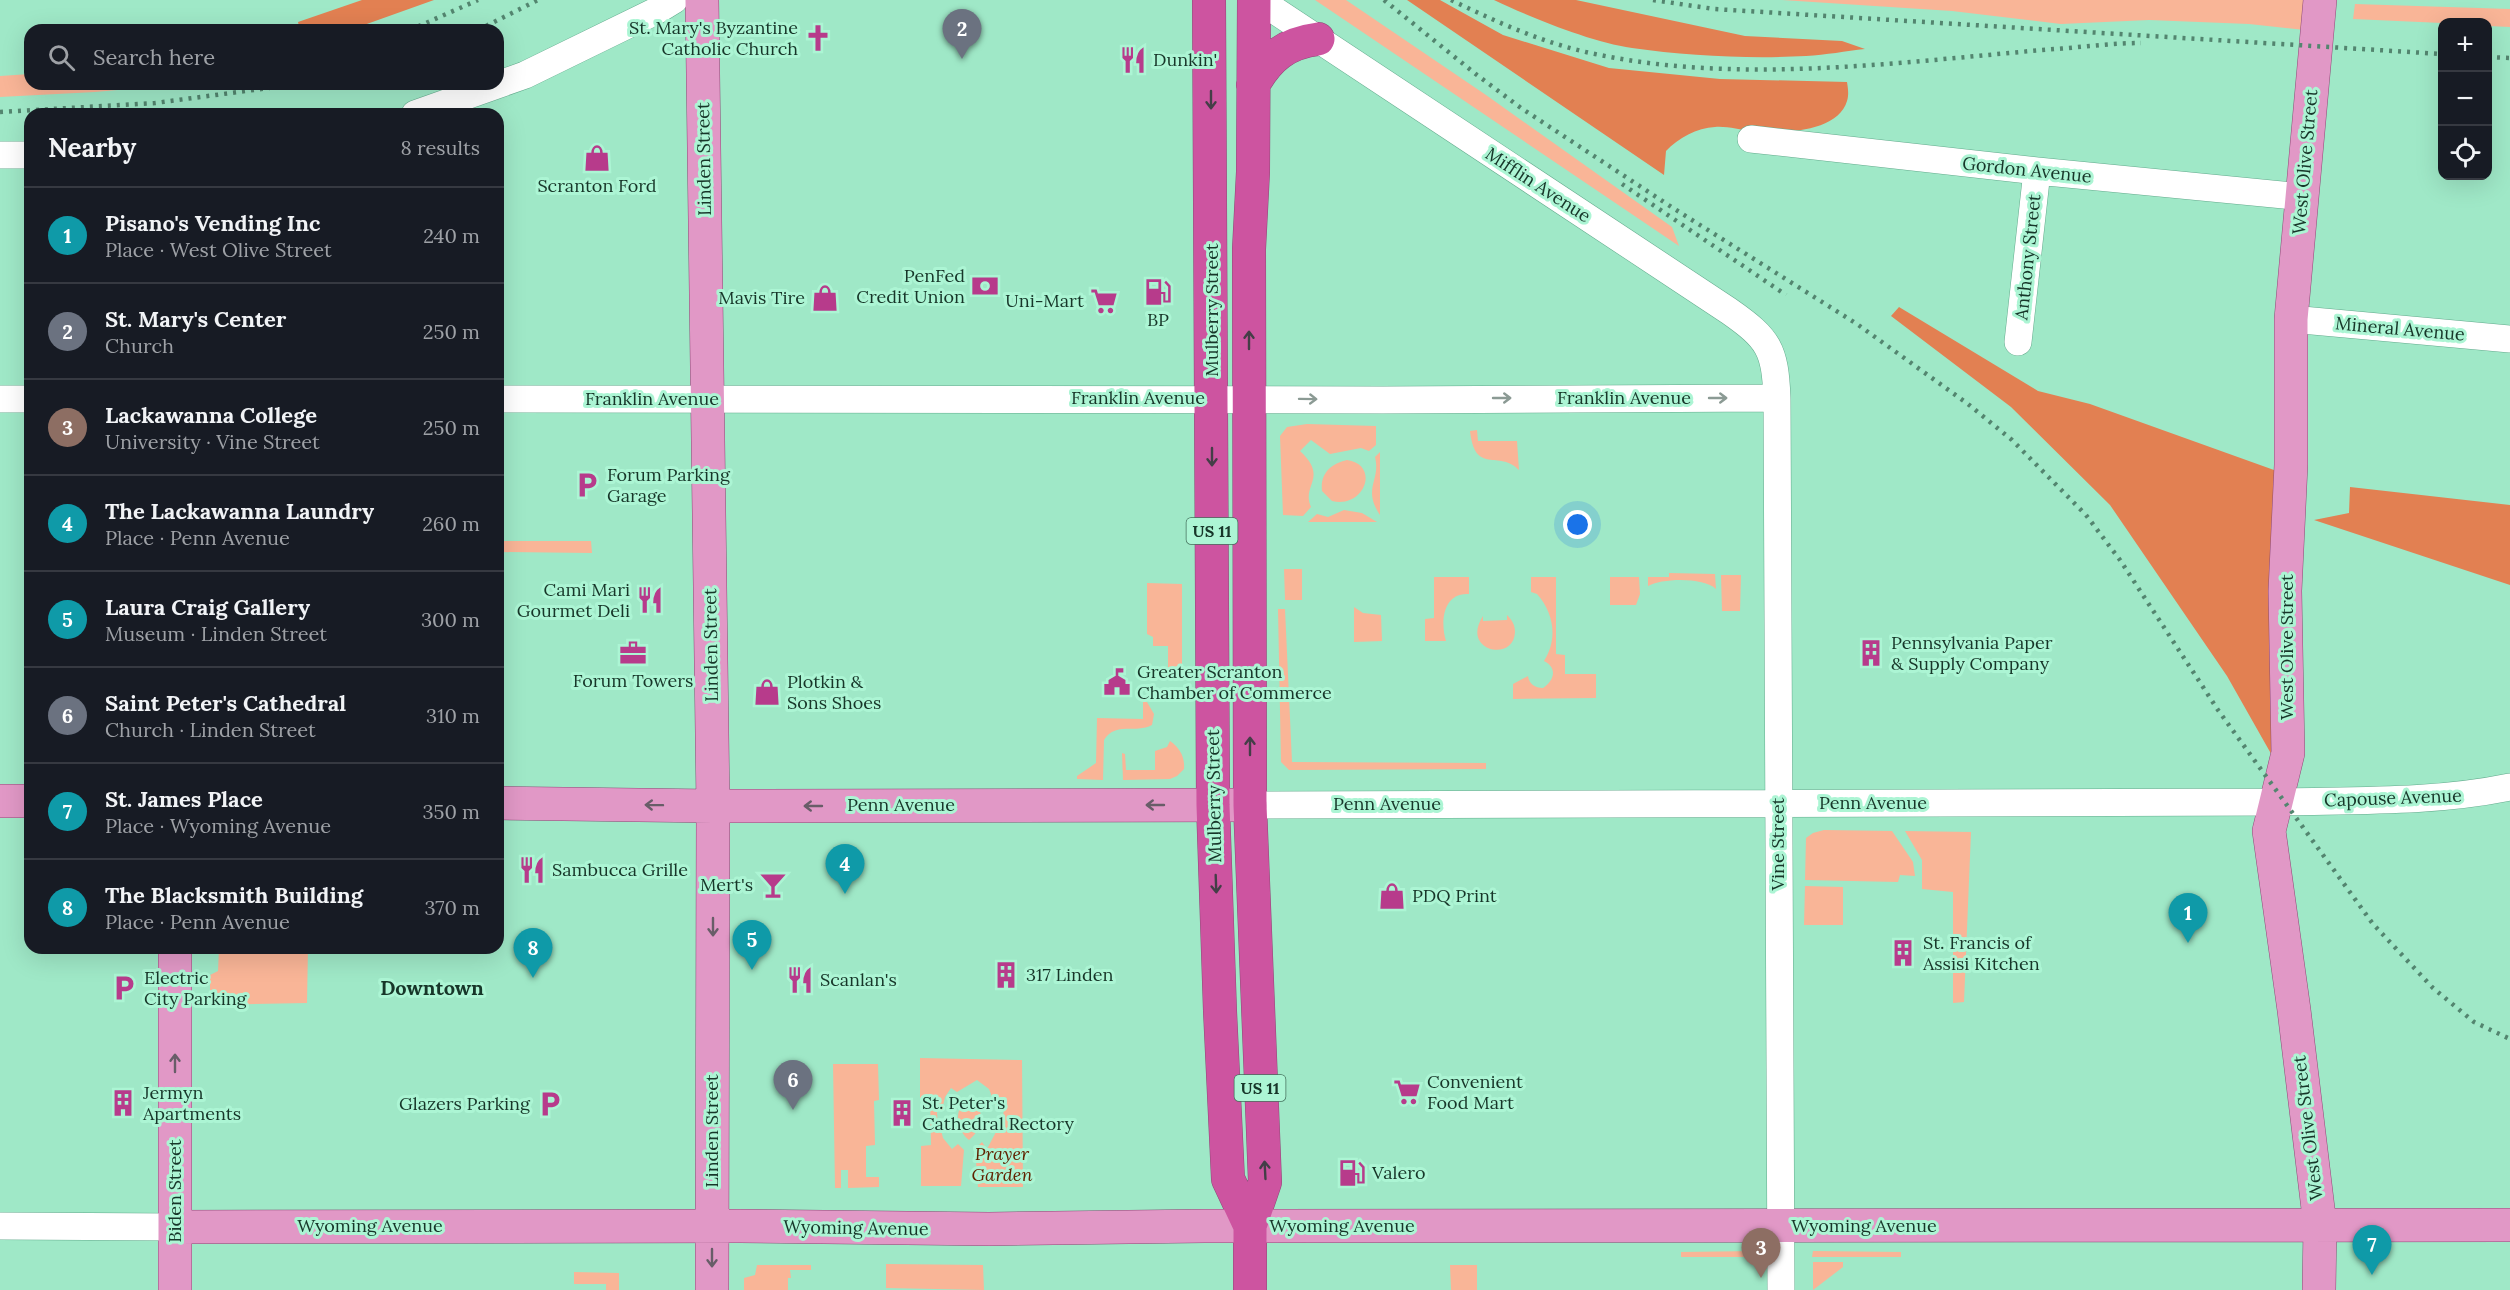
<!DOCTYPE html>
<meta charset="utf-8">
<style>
:root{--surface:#171b24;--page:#242831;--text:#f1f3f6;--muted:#9ea1a6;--line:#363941;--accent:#b73b8b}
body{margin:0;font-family:Lora,serif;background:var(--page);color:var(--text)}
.controls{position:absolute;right:18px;top:18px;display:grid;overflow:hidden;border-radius:12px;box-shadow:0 6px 24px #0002}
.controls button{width:54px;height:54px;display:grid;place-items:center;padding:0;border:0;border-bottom:2px solid var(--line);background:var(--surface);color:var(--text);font:30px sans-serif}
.you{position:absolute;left:1578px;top:525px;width:21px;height:21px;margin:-15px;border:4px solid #fff;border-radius:50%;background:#1a73e8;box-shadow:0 0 0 9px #1a73e833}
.badge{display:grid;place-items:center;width:39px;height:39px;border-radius:50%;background:var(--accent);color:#fff;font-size:20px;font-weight:700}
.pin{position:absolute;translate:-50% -50px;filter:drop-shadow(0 2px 3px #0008)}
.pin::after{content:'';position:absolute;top:32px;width:21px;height:18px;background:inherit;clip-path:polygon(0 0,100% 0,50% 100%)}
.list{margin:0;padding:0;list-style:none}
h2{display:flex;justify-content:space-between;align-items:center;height:78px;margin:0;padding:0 24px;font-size:26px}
h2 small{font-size:20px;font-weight:400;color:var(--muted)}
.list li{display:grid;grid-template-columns:39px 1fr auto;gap:18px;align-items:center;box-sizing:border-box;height:96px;padding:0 24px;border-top:2px solid var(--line)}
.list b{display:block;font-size:22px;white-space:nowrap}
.list p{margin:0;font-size:20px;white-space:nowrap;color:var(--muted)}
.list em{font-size:20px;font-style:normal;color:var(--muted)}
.icon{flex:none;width:33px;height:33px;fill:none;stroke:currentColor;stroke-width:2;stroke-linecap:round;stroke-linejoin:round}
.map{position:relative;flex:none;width:2510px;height:1290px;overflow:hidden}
.search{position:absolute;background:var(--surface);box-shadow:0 6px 24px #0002;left:24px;top:24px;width:480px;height:66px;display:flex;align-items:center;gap:15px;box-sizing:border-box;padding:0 21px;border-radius:18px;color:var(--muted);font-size:22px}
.panel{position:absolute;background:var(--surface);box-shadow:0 6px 24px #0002;left:24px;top:108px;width:480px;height:846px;border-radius:18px}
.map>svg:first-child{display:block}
.green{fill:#f9b597}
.forest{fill:#e28052}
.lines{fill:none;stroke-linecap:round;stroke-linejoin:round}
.minor-casing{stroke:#62aa8c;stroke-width:28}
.major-casing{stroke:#8d4a76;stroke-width:34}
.highway-casing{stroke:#8d4a76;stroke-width:34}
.minor{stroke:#fff;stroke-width:27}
.major{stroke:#e198c6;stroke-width:33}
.highway{stroke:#cd54a0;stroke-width:33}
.rail{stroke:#53856f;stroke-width:4.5;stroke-dasharray:3 6;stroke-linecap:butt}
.oneway{stroke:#443e47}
.oneway2{stroke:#8b9a94}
.oneway3{stroke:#685d68}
.labels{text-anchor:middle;stroke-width:6;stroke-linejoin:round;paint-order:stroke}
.shield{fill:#acf5d4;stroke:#446f5c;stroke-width:1.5}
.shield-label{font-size:16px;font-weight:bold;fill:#173629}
.poi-label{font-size:18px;fill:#173629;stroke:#acf5d4;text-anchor:start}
.street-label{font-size:18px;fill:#173629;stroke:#acf5d4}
.park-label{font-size:18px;font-style:italic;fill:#602200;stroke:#acf5d4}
.neighbourhood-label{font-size:20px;font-weight:bold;fill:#173629;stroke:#acf5d4}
</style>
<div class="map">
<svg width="2510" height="1290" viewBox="0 0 2510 1290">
<rect width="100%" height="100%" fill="#9fe8c7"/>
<path class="green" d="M 1315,0 L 1346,0 L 1486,95 L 1672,227 L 1679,246 Z
M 1782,0 L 2309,0 L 2305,30 L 2249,24 L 2149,20 L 2061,24 L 1952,11 Z
M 2355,4 L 2510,9 L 2510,27 L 2488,26 L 2488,22 L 2442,23 L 2353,19 Z
M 30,74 L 30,84 L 184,84 L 95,92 L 0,97 L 0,76 Z
M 1307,424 L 1376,426 L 1376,445 L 1369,451 L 1361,448 L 1330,454 L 1311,440 L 1300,451 C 1329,478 1301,485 1311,507 L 1303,516 L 1283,515 L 1280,436 L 1287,427 Z
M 1477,430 L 1478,441 L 1517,441 L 1519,470 C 1499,449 1475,476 1470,431 Z
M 1380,452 L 1380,515 C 1362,488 1381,481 1375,457 Z
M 1347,460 C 1381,465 1364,509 1332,501 L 1322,491 C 1320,473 1331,464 1347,460 Z
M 1344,510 L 1362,513 L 1377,522 L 1308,522 L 1317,514 L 1328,517 Z
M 498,541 L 591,541 L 592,553 L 498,552 Z
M 1284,569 L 1302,569 L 1302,600 L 1285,600 Z
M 1669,573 L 1715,574 L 1716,589 C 1704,577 1662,578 1648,586 L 1648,577 L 1669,577 Z
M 1721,575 L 1741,575 L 1740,611 L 1722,611 Z
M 1434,577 L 1469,577 L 1469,594 C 1443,592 1440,622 1446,641 L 1425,641 L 1425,619 L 1434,618 Z
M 1531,577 L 1556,577 L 1556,654 L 1565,655 L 1565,674 L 1596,674 L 1596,698 L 1513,699 L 1513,684 L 1528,676 C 1529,684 1535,688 1543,688 C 1554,681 1558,668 1544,661 C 1558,639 1554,613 1537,594 L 1531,592 Z
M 1610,577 L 1639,577 L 1640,594 L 1636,605 L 1610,605 Z
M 1147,583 L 1182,584 L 1182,680 L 1168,673 L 1168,646 L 1153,646 L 1153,637 L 1147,634 Z
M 1354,607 L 1363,613 L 1381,615 L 1382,641 L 1354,642 Z
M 1278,609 L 1285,609 L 1292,762 L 1486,763 L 1486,769 L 1289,770 L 1281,762 Z
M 1507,615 C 1512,620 1515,625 1515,632 C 1514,663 1460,651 1483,616 L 1483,621 L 1507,620 Z
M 1143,702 L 1147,702 L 1154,714 L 1152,725 C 1135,734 1116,721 1104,740 L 1103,780 L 1077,779 L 1077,776 L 1096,763 L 1097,718 L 1143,719 Z
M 1170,741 C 1180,748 1185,757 1184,769 L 1177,776 L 1170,779 L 1123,780 L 1122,753 L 1125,754 L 1126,770 L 1155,770 L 1155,751 L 1167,747 Z
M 1824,830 L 1892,831 L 1913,862 L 1915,876 L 1900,875 L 1898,882 L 1805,880 L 1806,838 L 1813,833 Z
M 1905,831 L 1971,832 L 1964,1002 L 1953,1003 L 1953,892 L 1922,889 L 1922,860 Z
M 1805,886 L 1843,887 L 1843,925 L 1804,925 Z
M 219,948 L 308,948 L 307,1003 L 210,1005 L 210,975 L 218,971 Z
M 920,1058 L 1022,1060 L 1023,1187 L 978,1187 L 975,1149 L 982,1142 L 987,1149 L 997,1130 L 1002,1133 L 1004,1106 L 996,1107 L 989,1089 L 977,1080 L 957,1092 L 951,1088 L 945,1097 L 942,1110 L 937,1111 L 938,1130 L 941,1130 L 943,1138 L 952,1149 L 958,1144 L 964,1150 L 961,1186 L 921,1186 L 921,1146 L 931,1145 L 930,1098 L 920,1098 Z
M 833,1064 L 878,1064 L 879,1100 L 874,1101 L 875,1145 L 866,1146 L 866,1177 L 879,1177 L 879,1187 L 848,1188 L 848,1170 L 841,1170 L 841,1188 L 835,1188 Z
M 971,1098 C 986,1111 983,1128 969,1140 C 956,1129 954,1113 965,1099 Z
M 1756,1251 L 1756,1257 L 1681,1257 L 1681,1252 Z
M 1813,1251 L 1901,1252 L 1901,1257 L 1812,1257 Z
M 1813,1262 L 1843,1262 L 1843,1267 L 1813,1290 Z
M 886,1264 L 983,1265 L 984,1290 L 886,1288 Z
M 757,1265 L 811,1265 L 811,1270 L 790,1270 L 791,1278 L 788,1278 L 788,1290 L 744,1290 L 744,1278 L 755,1275 Z
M 1450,1265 L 1477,1265 L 1477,1290 L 1451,1290 Z
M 574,1272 L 619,1273 L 619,1290 L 606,1290 L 606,1284 L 574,1284 Z"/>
<path class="forest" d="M 362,0 L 434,0 L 350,30 L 300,30 L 298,22 Z
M 1407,0 L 1440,0 L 1503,35 L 1609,68 L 1720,79 L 1847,82 C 1848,88 1849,95 1847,101 C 1838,133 1779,134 1752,131 C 1740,130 1727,126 1715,127 C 1697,128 1678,138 1666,151 L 1664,175 Z
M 1494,0 L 1576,0 L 1745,36 L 1842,41 L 1865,49 C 1846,51 1826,55 1806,56 C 1751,59 1687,56 1632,48 C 1591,42 1532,18 1494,0 Z
M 1899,307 L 2038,391 L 2090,404 L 2274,470 L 2278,766 L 2227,676 L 2110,505 L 2011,407 L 1891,316 Z
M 2350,487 L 2510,505 L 2510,585 L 2314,520 L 2349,513 Z"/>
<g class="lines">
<defs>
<path id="minor" d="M 1259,0 L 1729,311 C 1769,339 1775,349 1777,398 L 1781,1290
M 415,114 L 525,75 L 656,11 L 674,0
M 1751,139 L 2037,171 L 2303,197
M 0,155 L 30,155
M 2291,319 L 2510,339
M 2018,342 L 2037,171
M 0,399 L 30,399
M 498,399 L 1383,400 L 1777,398
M 1250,805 L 2276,802 C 2354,800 2433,803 2510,787
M 0,1226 L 175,1227"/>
<path id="major" d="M 702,0 L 713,806 L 712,1290
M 0,801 L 30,801
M 498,803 L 713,806 L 1250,805
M 175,948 L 175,1290
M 175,1227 L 740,1226 L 989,1229 L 1204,1226 L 2510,1225
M 2319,1290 L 2320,1225 L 2294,1010 L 2269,831 L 2288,753 L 2285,591 L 2291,465 L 2291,319 L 2320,0"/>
<path id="highway" d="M 1209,0 L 1213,805 L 1220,1011 L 1228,1179 L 1250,1226
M 1253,85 C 1269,57 1286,43 1318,39
M 1250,1290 L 1250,1226 L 1265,1182 L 1250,805 L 1249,249 L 1253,172 L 1254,0"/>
</defs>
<use href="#minor" class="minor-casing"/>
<use href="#major" class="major-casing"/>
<use href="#highway" class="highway-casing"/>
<use href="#minor" class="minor"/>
<use href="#major" class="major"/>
<use href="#highway" class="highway"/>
<path class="rail" d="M 1384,0 L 1477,75 L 1521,108 L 1673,208 L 1857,324 L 1968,404 L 2012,440 L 2086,515 L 2120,560 L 2218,710 L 2373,924 L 2433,988 L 2474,1022 L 2510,1039
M 1451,0 C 1499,23 1547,45 1600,55 C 1747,85 1907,61 2055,49 C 2084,47 2113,43 2141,43
M 1653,0 L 1714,9 L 2442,54
M 410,30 L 478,0
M 478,30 L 538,0
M 2488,57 L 2510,58
M 0,112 L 155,103 L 299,84
M 1622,184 L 1786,295"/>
</g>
<defs><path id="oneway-shaft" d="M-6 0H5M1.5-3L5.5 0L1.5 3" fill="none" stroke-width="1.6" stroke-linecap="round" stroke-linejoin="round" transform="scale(1.5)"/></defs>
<g class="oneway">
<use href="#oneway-shaft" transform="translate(1211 100) rotate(90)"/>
<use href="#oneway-shaft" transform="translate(1249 340) rotate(-90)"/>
<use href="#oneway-shaft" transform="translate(1212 457) rotate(90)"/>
<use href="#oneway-shaft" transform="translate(1250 746) rotate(-90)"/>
<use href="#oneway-shaft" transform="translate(1216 884) rotate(88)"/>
<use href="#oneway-shaft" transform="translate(1265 1170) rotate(-93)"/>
</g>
<g class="oneway2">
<use href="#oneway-shaft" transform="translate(1502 398)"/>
<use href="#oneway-shaft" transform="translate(1718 398)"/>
<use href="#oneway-shaft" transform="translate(1308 399) rotate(1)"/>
</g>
<g class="oneway3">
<use href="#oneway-shaft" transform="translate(654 805) rotate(-179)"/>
<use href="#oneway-shaft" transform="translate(1155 805) rotate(180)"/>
<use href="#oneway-shaft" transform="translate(813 806) rotate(180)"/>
<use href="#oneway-shaft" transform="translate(713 927) rotate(90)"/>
<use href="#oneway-shaft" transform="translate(175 1063) rotate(-90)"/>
<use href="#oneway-shaft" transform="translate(712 1258) rotate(90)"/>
</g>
<defs>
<symbol id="church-bare" viewBox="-9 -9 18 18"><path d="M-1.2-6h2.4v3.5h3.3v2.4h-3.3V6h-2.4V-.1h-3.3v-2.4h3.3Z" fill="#b73b8b" stroke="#acf5d4" stroke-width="2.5" paint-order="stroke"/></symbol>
<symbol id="restaurant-bare" viewBox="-9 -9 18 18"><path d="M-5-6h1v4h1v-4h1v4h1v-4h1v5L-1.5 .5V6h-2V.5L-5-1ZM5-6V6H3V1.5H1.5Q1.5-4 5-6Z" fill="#b73b8b" stroke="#acf5d4" stroke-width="2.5" paint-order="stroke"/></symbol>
<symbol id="shop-bare" viewBox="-9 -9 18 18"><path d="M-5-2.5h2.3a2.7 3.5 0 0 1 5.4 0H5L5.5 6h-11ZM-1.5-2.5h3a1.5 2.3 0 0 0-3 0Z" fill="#b73b8b" stroke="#acf5d4" stroke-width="2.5" paint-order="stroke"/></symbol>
<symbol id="bank-bare" viewBox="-9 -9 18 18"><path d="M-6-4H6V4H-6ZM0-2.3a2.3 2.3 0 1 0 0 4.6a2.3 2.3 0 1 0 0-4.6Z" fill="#b73b8b" stroke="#acf5d4" stroke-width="2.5" paint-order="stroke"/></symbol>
<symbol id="fuel-bare" viewBox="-9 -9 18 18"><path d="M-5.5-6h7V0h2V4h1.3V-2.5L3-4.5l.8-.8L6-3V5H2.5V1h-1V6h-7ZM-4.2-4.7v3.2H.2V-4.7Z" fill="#b73b8b" stroke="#acf5d4" stroke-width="2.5" paint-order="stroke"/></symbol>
<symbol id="supermarket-bare" viewBox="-9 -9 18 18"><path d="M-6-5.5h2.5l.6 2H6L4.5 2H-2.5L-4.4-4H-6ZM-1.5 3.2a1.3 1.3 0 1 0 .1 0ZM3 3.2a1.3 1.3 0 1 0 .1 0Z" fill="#b73b8b" stroke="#acf5d4" stroke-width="2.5" paint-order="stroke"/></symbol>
<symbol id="parking-bare" viewBox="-9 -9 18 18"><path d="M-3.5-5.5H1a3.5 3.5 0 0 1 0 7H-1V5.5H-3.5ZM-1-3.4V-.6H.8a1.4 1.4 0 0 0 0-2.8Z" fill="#b73b8b" stroke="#acf5d4" stroke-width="2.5" paint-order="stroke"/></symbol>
<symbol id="office-bare" viewBox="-9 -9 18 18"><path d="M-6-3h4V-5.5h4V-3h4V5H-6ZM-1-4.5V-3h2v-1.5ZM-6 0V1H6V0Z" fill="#b73b8b" stroke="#acf5d4" stroke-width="2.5" paint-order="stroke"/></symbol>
<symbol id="building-bare" viewBox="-9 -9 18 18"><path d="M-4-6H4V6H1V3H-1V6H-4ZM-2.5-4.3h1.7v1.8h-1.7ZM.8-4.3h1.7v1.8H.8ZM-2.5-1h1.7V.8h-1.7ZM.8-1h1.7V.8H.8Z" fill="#b73b8b" stroke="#acf5d4" stroke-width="2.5" paint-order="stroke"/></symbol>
<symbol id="civic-bare" viewBox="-9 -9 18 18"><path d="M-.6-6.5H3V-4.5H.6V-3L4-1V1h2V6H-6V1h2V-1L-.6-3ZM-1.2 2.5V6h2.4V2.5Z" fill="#b73b8b" stroke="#acf5d4" stroke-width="2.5" paint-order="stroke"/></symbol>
<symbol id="bar-bare" viewBox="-9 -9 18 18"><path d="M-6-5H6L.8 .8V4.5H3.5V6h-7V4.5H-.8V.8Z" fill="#b73b8b" stroke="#acf5d4" stroke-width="2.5" paint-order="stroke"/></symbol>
</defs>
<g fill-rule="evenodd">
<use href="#church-bare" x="799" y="19" width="38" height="38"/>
<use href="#restaurant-bare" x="1114" y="41" width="38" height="38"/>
<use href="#shop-bare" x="578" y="139" width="38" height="38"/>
<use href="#bank-bare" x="966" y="267" width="38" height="38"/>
<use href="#fuel-bare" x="1139" y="273" width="38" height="38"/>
<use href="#shop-bare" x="806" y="279" width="38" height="38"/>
<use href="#supermarket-bare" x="1085" y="282" width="38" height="38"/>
<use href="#parking-bare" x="568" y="466" width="38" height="38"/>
<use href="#restaurant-bare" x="631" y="581" width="38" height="38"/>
<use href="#office-bare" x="614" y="634" width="38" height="38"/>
<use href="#building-bare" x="1852" y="634" width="38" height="38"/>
<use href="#civic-bare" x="1098" y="663" width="38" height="38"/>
<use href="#shop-bare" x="748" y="673" width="38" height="38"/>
<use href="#restaurant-bare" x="513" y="851" width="38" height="38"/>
<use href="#bar-bare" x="754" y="866" width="38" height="38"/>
<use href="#shop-bare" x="1373" y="877" width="38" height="38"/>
<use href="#building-bare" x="1884" y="934" width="38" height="38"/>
<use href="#building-bare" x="987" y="956" width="38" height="38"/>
<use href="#restaurant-bare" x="781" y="961" width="38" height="38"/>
<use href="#parking-bare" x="105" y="969" width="38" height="38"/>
<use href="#supermarket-bare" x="1388" y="1073" width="38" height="38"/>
<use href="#building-bare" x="104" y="1084" width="38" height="38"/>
<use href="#parking-bare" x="531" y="1085" width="38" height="38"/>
<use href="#building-bare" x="883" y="1094" width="38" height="38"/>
<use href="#fuel-bare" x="1333" y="1154" width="38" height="38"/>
</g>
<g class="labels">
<g class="shield">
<rect x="1186.5" y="518" width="51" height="26" rx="4.5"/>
<rect x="1234.5" y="1075" width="51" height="26" rx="4.5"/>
</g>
<g class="shield-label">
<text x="1212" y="537">US 11</text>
<text x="1260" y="1094">US 11</text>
</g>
<g class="poi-label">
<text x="798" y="34" text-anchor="end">St. Mary's Byzantine<tspan x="798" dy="21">Catholic Church</tspan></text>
<text x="1153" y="66">Dunkin'</text>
<text x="597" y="192" text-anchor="middle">Scranton Ford</text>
<text x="965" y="282" text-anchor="end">PenFed<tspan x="965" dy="21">Credit Union</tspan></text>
<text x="805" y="304" text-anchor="end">Mavis Tire</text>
<text x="1084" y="307" text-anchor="end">Uni-Mart</text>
<text x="1158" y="326" text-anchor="middle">BP</text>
<text x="607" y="481">Forum Parking<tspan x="607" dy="21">Garage</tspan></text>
<text x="630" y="596" text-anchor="end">Cami Mari<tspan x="630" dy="21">Gourmet Deli</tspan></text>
<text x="1891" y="649">Pennsylvania Paper<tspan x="1891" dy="21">&amp; Supply Company</tspan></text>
<text x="1137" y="678">Greater Scranton<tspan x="1137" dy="21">Chamber of Commerce</tspan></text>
<text x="633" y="687" text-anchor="middle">Forum Towers</text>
<text x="787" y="688">Plotkin &amp;<tspan x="787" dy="21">Sons Shoes</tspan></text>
<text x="552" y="876">Sambucca Grille</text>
<text x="753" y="891" text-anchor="end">Mert's</text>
<text x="1412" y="902">PDQ Print</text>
<text x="1923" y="949">St. Francis of<tspan x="1923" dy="21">Assisi Kitchen</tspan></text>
<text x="1026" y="981">317 Linden</text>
<text x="144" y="984">Electric<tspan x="144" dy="21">City Parking</tspan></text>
<text x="820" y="986">Scanlan's</text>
<text x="1427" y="1088">Convenient<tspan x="1427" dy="21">Food Mart</tspan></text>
<text x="143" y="1099">Jermyn<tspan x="143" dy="21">Apartments</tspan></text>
<text x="922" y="1109">St. Peter's<tspan x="922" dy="21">Cathedral Rectory</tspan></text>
<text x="530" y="1110" text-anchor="end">Glazers Parking</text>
<text x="1372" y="1179">Valero</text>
</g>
<g class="street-label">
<text transform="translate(704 159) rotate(-91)" y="6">Linden Street</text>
<text transform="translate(2305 162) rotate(-85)" y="6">West Olive Street</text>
<text transform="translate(2027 170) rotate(6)" y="6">Gordon Avenue</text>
<text transform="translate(1538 185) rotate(33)" y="6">Mifflin Avenue</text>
<text transform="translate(2028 257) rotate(-84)" y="6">Anthony Street</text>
<text transform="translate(1212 310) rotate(-90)" y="6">Mulberry Street</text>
<text transform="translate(2400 329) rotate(5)" y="6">Mineral Avenue</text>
<text x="1138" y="404">Franklin Avenue</text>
<text x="1624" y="404">Franklin Avenue</text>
<text x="652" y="405">Franklin Avenue</text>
<text transform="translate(711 645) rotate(-91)" y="6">Linden Street</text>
<text transform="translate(2287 647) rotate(-90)" y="6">West Olive Street</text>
<text transform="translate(1214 796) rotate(-91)" y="6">Mulberry Street</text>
<text transform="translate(2393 798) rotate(-2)" y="6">Capouse Avenue</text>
<text x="1873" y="809">Penn Avenue</text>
<text x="1387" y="810">Penn Avenue</text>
<text x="901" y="811">Penn Avenue</text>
<text transform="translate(1778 844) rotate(-90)" y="6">Vine Street</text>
<text transform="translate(2308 1128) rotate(-97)" y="6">West Olive Street</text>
<text transform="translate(712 1131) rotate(-90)" y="6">Linden Street</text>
<text transform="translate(175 1191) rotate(-90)" y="6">Biden Street</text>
<text x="370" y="1232">Wyoming Avenue</text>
<text x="1342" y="1232">Wyoming Avenue</text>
<text x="1864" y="1232">Wyoming Avenue</text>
<text transform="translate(856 1228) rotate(1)" y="6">Wyoming Avenue</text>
</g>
<g class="park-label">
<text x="1002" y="1160">Prayer<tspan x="1002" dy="21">Garden</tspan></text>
</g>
<g class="neighbourhood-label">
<text x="432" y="995">Downtown</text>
</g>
</g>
</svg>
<div class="controls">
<button>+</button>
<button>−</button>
<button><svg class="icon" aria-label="locate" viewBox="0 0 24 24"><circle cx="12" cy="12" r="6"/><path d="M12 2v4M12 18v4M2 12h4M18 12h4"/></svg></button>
</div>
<div class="you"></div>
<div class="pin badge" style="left:2188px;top:943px;background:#0f9aa8">1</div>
<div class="pin badge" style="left:962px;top:59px;background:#6b7280">2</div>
<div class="pin badge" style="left:1761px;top:1278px;background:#8d6e63">3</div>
<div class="pin badge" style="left:845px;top:894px;background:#0f9aa8">4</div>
<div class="pin badge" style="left:752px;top:970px;background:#0f9aa8">5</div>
<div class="pin badge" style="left:793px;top:1110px;background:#6b7280">6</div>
<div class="pin badge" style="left:2372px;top:1275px;background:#0f9aa8">7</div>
<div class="pin badge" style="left:533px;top:978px;background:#0f9aa8">8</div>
<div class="search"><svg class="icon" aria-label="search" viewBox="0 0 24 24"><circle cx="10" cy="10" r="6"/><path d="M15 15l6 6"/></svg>Search here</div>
<section class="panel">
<h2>Nearby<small>8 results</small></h2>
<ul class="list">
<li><span class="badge" style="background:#0f9aa8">1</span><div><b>Pisano's Vending Inc</b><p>Place · West Olive Street</p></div><em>240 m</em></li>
<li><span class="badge" style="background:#6b7280">2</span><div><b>St. Mary's Center</b><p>Church</p></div><em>250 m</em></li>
<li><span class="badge" style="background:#8d6e63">3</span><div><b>Lackawanna College</b><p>University · Vine Street</p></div><em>250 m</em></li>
<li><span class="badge" style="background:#0f9aa8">4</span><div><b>The Lackawanna Laundry</b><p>Place · Penn Avenue</p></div><em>260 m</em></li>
<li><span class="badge" style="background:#0f9aa8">5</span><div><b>Laura Craig Gallery</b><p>Museum · Linden Street</p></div><em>300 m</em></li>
<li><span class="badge" style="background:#6b7280">6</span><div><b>Saint Peter's Cathedral</b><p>Church · Linden Street</p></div><em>310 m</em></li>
<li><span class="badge" style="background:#0f9aa8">7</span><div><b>St. James Place</b><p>Place · Wyoming Avenue</p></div><em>350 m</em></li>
<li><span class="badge" style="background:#0f9aa8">8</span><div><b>The Blacksmith Building</b><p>Place · Penn Avenue</p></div><em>370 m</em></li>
</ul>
</section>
</div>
